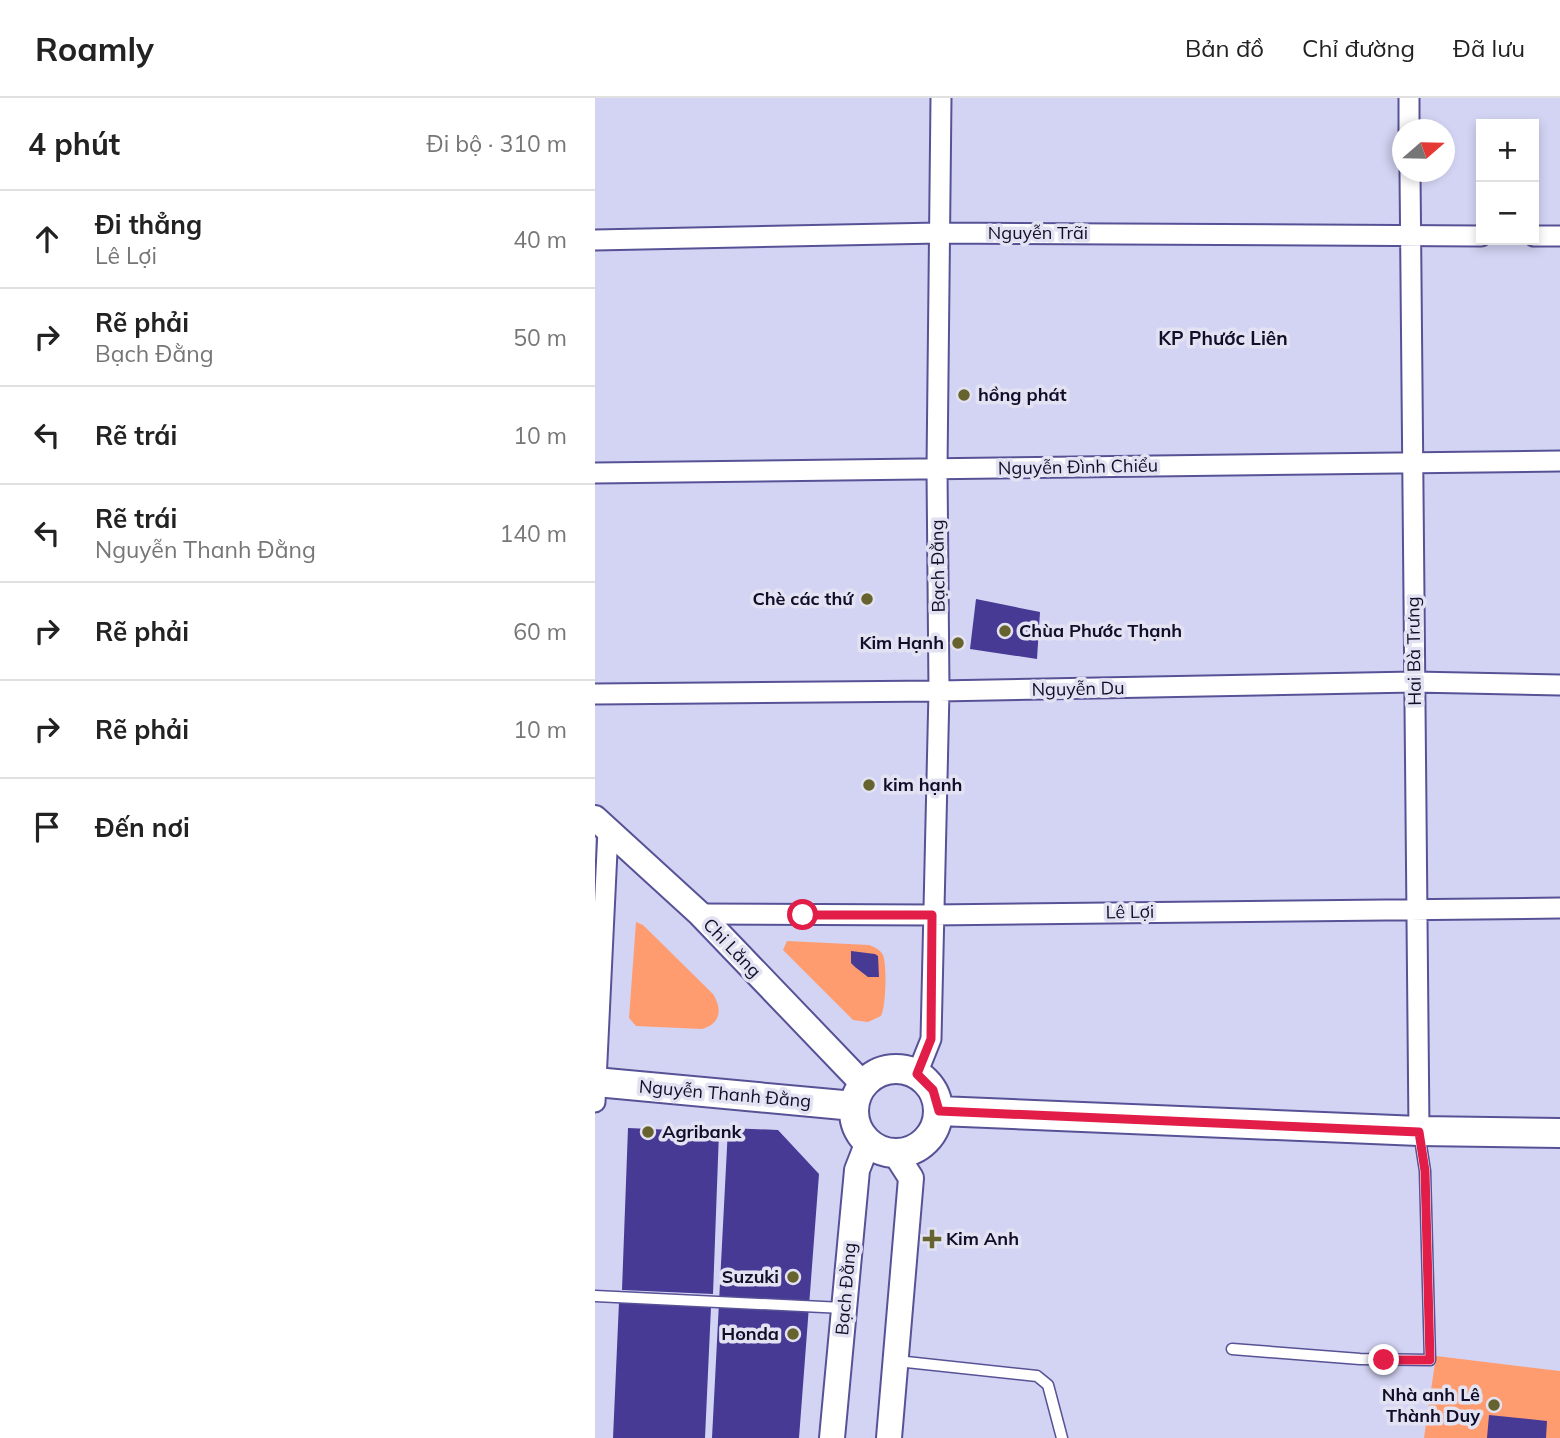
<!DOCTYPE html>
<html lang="vi">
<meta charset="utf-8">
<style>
:root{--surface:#fff;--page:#f2f2f2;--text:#222;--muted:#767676;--line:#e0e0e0}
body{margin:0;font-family:Mulish,sans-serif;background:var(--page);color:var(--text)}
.controls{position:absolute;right:21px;top:21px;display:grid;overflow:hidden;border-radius:0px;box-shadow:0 4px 10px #0003}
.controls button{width:63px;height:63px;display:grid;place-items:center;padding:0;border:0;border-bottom:2px solid var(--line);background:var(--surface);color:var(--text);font:35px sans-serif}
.compass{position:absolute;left:797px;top:21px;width:63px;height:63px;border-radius:50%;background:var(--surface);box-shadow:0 4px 10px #0003;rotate:70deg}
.stop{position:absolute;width:21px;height:21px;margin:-16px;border:5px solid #e11d48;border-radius:50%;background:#fff}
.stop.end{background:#e11d48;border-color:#fff;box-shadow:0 2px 7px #0008}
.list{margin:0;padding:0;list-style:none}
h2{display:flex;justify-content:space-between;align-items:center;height:91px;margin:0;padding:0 28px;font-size:30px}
h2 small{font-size:23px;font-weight:400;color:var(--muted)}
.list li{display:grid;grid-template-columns:46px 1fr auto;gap:21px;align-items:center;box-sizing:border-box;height:98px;padding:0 28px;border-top:2px solid var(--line)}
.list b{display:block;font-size:26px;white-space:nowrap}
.list p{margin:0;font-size:23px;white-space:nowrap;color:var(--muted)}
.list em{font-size:23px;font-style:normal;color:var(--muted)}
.icon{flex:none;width:38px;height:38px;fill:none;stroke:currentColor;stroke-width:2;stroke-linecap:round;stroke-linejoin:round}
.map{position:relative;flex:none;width:965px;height:1340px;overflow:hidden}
header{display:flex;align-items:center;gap:42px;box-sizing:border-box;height:98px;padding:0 35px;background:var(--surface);border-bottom:2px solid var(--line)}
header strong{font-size:33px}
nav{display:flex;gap:38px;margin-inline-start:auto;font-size:24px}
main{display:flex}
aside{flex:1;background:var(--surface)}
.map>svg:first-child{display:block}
.green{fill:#fe9c70}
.building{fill:#473a95}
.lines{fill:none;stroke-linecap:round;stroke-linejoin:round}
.service-casing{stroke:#575296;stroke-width:13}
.minor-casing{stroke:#575296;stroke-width:23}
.tertiary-casing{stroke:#575296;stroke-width:28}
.secondary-casing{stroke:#575296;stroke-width:32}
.service{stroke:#fff;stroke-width:10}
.minor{stroke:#fff;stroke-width:19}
.tertiary{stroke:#fff;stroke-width:24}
.secondary{stroke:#fff;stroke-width:28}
.route{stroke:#e11d48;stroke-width:9}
.poi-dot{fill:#67632f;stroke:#e2e2f2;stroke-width:2.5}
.labels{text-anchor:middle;stroke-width:7;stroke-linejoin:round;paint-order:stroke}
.street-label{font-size:18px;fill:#100e29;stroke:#e2e2f2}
.poi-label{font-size:18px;font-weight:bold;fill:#100e29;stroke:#e2e2f2;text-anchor:start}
.neighbourhood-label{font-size:19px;font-weight:bold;fill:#100e29;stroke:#e2e2f2}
</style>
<header>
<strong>Roamly</strong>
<nav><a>Bản đồ</a><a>Chỉ đường</a><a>Đã lưu</a></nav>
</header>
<main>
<aside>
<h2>4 phút<small>Đi bộ · 310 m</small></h2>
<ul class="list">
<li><svg class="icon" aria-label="ahead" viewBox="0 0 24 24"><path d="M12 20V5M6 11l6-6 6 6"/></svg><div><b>Đi thẳng</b><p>Lê Lợi</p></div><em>40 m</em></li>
<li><svg class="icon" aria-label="right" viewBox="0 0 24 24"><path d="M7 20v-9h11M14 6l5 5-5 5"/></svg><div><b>Rẽ phải</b><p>Bạch Đằng</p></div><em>50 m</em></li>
<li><svg class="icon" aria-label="left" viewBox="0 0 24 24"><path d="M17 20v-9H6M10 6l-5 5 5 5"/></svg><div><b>Rẽ trái</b></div><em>10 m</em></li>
<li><svg class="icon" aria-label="left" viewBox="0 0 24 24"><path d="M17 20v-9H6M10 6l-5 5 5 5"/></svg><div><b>Rẽ trái</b><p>Nguyễn Thanh Đằng</p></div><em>140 m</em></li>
<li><svg class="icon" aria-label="right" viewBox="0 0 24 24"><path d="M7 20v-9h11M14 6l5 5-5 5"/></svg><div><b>Rẽ phải</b></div><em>60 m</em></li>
<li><svg class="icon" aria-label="right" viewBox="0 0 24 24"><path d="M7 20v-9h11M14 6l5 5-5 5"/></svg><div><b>Rẽ phải</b></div><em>10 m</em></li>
<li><svg class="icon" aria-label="arrive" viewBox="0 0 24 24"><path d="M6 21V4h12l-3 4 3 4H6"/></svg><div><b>Đến nơi</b></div></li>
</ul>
</aside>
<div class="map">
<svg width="965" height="1340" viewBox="0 0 965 1340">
<rect width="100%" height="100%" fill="#d3d4f3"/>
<path class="green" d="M 41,824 L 48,827 L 118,896 C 128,912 125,926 107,931 L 41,928 L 34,920 Z
M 192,843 L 274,847 C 279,849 285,851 288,857 C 292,867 291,909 286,918 L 273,924 L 258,922 L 188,852 Z
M 841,1258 L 965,1273 L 965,1340 L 829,1340 Z"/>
<path class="building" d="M 381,501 L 445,514 L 442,561 L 375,551 Z
M 256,853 L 280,856 L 283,858 L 284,879 L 273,879 L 260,869 L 256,865 Z
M 33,1030 L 124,1034 L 118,1196 L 27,1192 Z
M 133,1030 L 183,1032 L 224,1076 L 204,1340 L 117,1340 Z
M 24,1204 L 116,1209 L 110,1340 L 18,1340 Z
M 894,1317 L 952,1323 L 951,1340 L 892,1340 Z"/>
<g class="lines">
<defs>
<path id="service" d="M 0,1198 L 248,1210
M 637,1251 L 765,1261 L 835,1262 L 830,1073 L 824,1034
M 302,1263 L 442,1278 L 453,1287 L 467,1340"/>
<path id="minor" d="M 814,0 L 814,32
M 815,74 L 824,1033
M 939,138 L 965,138
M 0,142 L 344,135 L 886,138
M 0,375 L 965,363
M 0,596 L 344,593 L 819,584 L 965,587
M 105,816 L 337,817 L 965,810
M 322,976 L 336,941 L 344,593 L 342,371 L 346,0
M 0,1004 L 13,732"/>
<path id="tertiary" d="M 0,720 L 105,816 L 268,986
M 237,1340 L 262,1072 L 273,1044
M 294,1340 L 316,1080 L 300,1055"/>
<path id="secondary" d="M259 1013a42 42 0 1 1 84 0a42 42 0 1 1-84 0Z
M 0,984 L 259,1008
M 344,1013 L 824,1033 L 965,1035"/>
</defs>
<use href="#service" class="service-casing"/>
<use href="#minor" class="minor-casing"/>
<use href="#tertiary" class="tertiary-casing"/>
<use href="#secondary" class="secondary-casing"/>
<use href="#service" class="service"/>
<use href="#minor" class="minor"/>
<use href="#tertiary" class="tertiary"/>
<use href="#secondary" class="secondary"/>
</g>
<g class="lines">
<path class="route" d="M 208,817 L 337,817 L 336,941 L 322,976 L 338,992 L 344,1013 L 824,1034 L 830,1073 L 835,1262 L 789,1262"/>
</g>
<g class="poi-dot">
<circle cx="369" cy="297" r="7"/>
<circle cx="272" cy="501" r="7"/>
<circle cx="410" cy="533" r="7"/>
<circle cx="363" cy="545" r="7"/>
<circle cx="274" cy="687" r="7"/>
<circle cx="53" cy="1034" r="7"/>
<path d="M333.5 1130.5h7v7h7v7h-7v7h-7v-7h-7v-7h7z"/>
<circle cx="198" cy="1179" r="7"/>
<circle cx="198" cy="1236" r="7"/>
<circle cx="899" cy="1307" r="7"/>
</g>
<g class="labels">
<g class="street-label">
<text x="443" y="141">Nguyễn Trãi</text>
<text transform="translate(483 369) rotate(-1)" y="6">Nguyễn Đình Chiểu</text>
<text transform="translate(343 468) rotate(-91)" y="6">Bạch Đằng</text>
<text transform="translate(819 553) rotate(-91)" y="6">Hai Bà Trưng</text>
<text transform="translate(483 591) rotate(-1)" y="6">Nguyễn Du</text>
<text transform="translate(535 814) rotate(-1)" y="6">Lê Lợi</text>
<text transform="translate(137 850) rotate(46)" y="6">Chi Lăng</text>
<text transform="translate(130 996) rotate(5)" y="6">Nguyễn Thanh Đằng</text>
<text transform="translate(251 1191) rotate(-85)" y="6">Bạch Đằng</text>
</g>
<g class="poi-label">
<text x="383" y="303">hồng phát</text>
<text x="258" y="507" text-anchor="end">Chè các thứ</text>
<text x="424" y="539">Chùa Phước Thạnh</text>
<text x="349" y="551" text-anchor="end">Kim Hạnh</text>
<text x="288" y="693">kim hạnh</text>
<text x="67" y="1040">Agribank</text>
<text x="351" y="1147">Kim Anh</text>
<text x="184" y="1185" text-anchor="end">Suzuki</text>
<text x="184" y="1242" text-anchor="end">Honda</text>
<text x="885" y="1303" text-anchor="end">Nhà anh Lê<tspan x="885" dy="21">Thành Duy</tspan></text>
</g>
<g class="neighbourhood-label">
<text x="628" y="247">KP Phước Liên</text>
</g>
</g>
</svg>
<div class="controls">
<button>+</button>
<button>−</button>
</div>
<svg class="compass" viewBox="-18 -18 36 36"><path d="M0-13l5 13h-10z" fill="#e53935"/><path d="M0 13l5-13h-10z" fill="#767676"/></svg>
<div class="stop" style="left:208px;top:817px"></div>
<div class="stop end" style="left:789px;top:1262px"></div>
</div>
</main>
